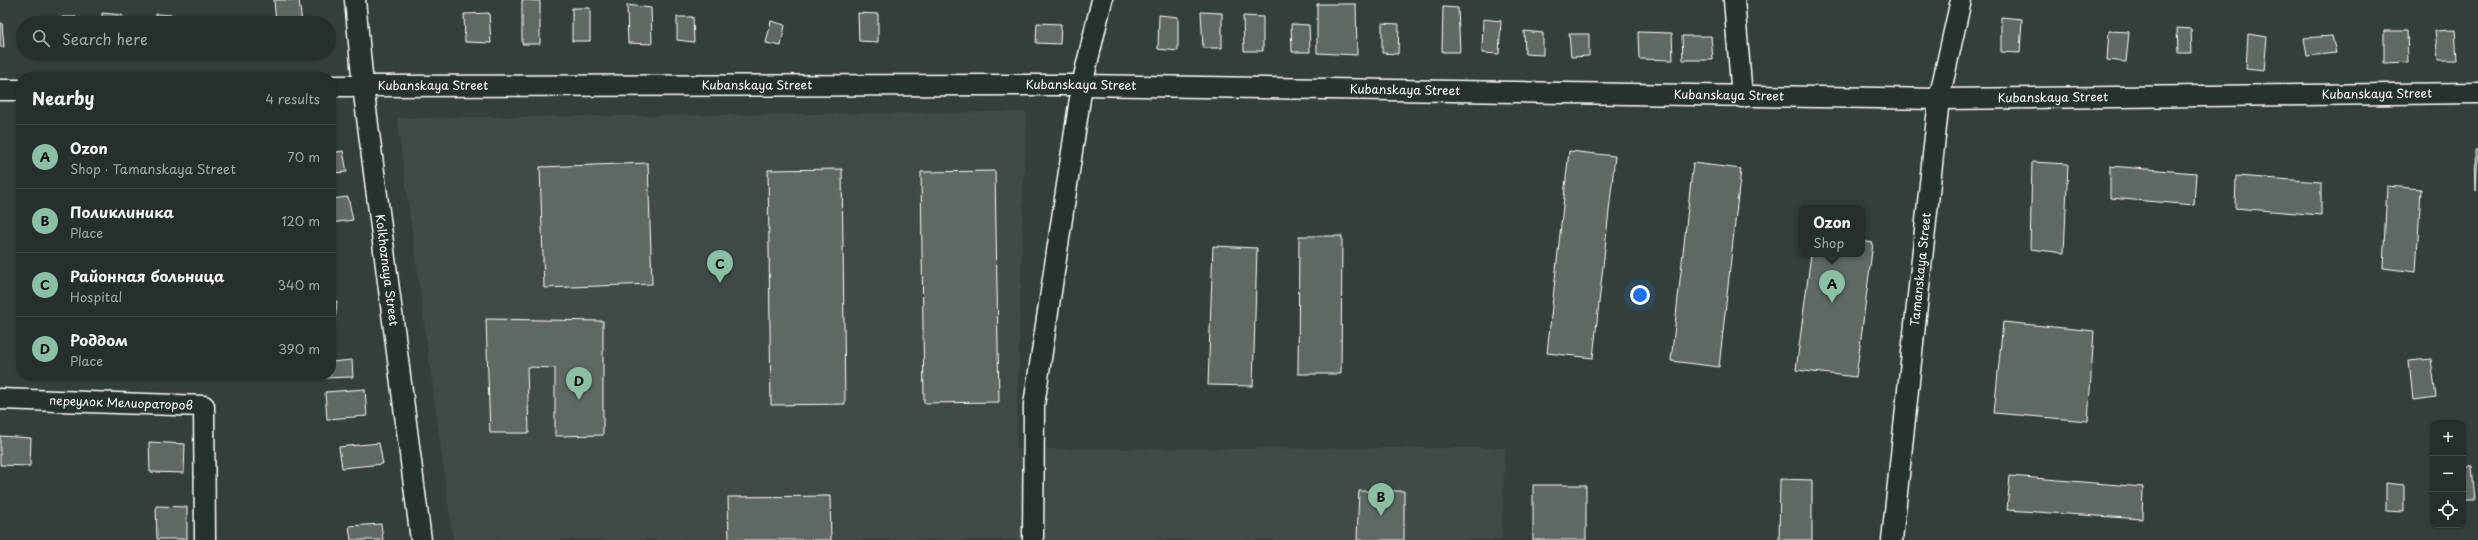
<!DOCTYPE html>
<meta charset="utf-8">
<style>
:root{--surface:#262f2c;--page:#2e3734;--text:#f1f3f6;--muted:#a4a9a9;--line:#424a48;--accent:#8abfa5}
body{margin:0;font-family:"Playpen Sans",sans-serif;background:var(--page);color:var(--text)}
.controls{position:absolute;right:12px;bottom:12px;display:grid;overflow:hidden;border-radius:8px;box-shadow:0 1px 3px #0004}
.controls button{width:36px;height:36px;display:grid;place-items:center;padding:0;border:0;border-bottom:1px solid var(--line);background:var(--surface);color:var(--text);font:20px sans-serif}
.you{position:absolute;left:1640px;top:295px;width:14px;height:14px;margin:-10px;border:3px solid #fff;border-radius:50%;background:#1a73e8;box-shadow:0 0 0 6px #1a73e833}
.badge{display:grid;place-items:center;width:26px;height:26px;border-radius:50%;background:var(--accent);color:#111;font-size:13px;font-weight:700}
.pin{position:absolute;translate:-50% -33px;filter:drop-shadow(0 1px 2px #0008)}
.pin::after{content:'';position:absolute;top:21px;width:14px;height:12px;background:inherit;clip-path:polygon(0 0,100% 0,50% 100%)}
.popup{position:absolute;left:1799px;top:205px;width:66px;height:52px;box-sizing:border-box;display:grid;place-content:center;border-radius:8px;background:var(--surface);filter:drop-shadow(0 1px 3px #0005);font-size:13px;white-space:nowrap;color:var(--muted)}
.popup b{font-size:15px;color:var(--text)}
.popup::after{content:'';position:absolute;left:50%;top:100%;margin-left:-8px;border:8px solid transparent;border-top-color:var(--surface)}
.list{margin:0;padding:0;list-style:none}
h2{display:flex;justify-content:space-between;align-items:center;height:52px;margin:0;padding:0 16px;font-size:17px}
h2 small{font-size:13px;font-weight:400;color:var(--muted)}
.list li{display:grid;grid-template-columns:26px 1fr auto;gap:12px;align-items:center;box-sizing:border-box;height:64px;padding:0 16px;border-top:1px solid var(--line)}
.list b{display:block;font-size:15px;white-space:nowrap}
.list p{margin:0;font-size:13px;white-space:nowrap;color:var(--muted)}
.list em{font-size:13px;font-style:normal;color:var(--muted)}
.icon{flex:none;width:22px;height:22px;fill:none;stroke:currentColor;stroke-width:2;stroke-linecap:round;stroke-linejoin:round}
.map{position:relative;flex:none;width:2478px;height:540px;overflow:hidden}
.search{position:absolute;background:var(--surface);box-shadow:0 1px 3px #0004;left:16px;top:16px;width:320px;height:44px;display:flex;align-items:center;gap:10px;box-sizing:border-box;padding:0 14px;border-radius:22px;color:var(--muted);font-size:15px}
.panel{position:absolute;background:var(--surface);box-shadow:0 1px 3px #0004;left:16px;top:72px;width:320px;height:308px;border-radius:16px}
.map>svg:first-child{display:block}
.built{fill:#404c47}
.building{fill:#5f6964;stroke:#fff}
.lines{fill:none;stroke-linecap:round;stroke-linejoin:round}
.minor-casing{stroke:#fff;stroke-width:23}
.minor{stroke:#26332d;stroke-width:20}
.labels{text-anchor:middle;stroke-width:3.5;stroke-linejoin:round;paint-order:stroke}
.street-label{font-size:12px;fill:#fff;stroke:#26332d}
</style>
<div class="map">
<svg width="2478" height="540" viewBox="0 0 2478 540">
<rect width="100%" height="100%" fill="#333f3a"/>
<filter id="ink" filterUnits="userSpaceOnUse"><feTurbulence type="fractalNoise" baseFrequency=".025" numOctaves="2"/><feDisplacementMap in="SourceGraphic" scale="8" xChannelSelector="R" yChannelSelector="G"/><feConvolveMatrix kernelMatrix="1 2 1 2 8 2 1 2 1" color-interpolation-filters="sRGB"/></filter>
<g filter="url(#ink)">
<path class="built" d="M 1026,112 L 1016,449 L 1505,448 L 1502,540 L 453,540 L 397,118 Z"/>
<path class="building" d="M 274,0 L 299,0 L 302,23 L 276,23 Z
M 522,0 L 540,1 L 540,44 L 522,44 Z
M 1317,4 L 1356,4 L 1357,55 L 1317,53 Z
M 627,5 L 651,8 L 652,44 L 628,43 Z
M 1443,7 L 1458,8 L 1460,52 L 1442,52 Z
M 572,8 L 590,8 L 590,41 L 572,41 Z
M 1201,12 L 1222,13 L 1222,48 L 1203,48 Z
M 102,13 L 122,15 L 122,23 L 103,23 Z
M 489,13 L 491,43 L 465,42 L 464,14 Z
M 858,13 L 878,14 L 878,42 L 859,41 Z
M 156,14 L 172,15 L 172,23 L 156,23 Z
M 1159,15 L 1178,17 L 1178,51 L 1158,49 Z
M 1243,16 L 1263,17 L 1263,51 L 1244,51 Z
M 62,17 L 76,17 L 76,23 L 63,23 Z
M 677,17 L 693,17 L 694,42 L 677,40 Z
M 2001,17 L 2022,19 L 2020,53 L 2001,52 Z
M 1483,19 L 1501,21 L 1499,54 L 1482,53 Z
M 771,21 L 785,25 L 781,46 L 766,43 Z
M 0,23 L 2,23 L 4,47 L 0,47 Z
M 1037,23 L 1061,24 L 1060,44 L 1036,43 Z
M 1382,23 L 1399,24 L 1398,54 L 1382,53 Z
M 1291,24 L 1309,25 L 1310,52 L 1292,52 Z
M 2177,28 L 2191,29 L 2192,53 L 2178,53 Z
M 2455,30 L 2457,60 L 2438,60 L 2435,31 Z
M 1524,31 L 1543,33 L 1543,55 L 1525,54 Z
M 2109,31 L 2129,32 L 2126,62 L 2107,60 Z
M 2384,31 L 2407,31 L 2408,62 L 2384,63 Z
M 1638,32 L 1672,33 L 1673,60 L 1639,59 Z
M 1569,34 L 1589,34 L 1589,56 L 1571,57 Z
M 2248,34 L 2267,37 L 2264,71 L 2246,69 Z
M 1682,36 L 1711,36 L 1713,60 L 1683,60 Z
M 2332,36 L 2336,53 L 2307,56 L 2304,38 Z
M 2475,150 L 2478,150 L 2476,191 Z
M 343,151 L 347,172 L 331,173 L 331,153 Z
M 1569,151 L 1615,156 L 1593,358 L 1547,353 Z
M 2032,162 L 2068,164 L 2064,253 L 2030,249 Z
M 648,163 L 652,284 L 544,288 L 540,167 Z
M 1693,163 L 1741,169 L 1719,367 L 1671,361 Z
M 2110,166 L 2196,173 L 2194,205 L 2110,198 Z
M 842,169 L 845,404 L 771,405 L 768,170 Z
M 995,171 L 999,402 L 924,403 L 921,172 Z
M 2236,176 L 2321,182 L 2321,215 L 2235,208 Z
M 2387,186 L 2421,189 L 2416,272 L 2383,268 Z
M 348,197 L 353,220 L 331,223 L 331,199 Z
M 1299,236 L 1342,236 L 1341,374 L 1298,374 Z
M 1862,241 L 1873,243 L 1856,377 L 1796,370 L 1811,254 L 1862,254 Z
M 1213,246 L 1257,248 L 1253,386 L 1208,385 Z
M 331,301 L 337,301 L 335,321 L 331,321 Z
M 486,319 L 603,321 L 603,435 L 555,436 L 555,368 L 527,367 L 529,433 L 490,433 Z
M 2003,322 L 2094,331 L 2088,421 L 1994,413 Z
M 2431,359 L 2436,397 L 2413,400 L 2409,361 Z
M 352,360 L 353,377 L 323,378 L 323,375 L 331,375 L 331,362 Z
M 365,389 L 367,416 L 327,419 L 325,392 Z
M 0,436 L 31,438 L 30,466 L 0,465 Z
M 149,442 L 185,444 L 184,473 L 150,472 Z
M 379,443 L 383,464 L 342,468 L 339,447 Z
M 2463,466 L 2472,466 L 2475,501 L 2463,501 Z
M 2010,476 L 2143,487 L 2142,519 L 2007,510 Z
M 1780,479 L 1812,480 L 1812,540 L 1779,540 Z
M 2386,483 L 2404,485 L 2404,512 L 2386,511 Z
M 1533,485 L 1586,485 L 1586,540 L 1533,540 Z
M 1359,491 L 1404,491 L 1404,540 L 1357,540 Z
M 830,496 L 831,540 L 729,540 L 728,497 Z
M 156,506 L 187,507 L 187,539 L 157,539 Z
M 381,524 L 383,540 L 351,540 L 349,526 Z"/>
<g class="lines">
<defs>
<g id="minor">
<path id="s1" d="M 355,0 L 363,86 L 421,540"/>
<path d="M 1734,0 L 1742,97"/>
<path id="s2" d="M 331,86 L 1082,85 L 1939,99 L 2478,93"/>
<path d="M 0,90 L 21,90"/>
<path id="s3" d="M 0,399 L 204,406 L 205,540"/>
<path d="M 1033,540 L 1034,405 L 1082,85 L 1102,0"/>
<path id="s4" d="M 1892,540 L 1939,99 L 1961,0"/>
</g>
</defs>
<use href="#minor" class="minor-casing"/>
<use href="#minor" class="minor"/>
</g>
</g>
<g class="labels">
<g class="street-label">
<text dy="4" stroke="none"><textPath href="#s2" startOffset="426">Kubanskaya Street</textPath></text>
<text dy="4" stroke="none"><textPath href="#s2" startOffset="102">Kubanskaya Street</textPath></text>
<text dy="4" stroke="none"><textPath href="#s2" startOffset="750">Kubanskaya Street</textPath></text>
<text dy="4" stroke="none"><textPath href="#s2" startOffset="1074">Kubanskaya Street</textPath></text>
<text dy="4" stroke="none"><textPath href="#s2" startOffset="2046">Kubanskaya Street</textPath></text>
<text dy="4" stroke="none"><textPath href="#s2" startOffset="1398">Kubanskaya Street</textPath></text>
<text dy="4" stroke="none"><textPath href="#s2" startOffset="1722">Kubanskaya Street</textPath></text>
<text dy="4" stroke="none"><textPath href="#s4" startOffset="272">Tamanskaya Street</textPath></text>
<text dy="4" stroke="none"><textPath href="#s1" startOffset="272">Kolkhoznaya Street</textPath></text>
<text dy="4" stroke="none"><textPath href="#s3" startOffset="121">переулок Мелиораторов</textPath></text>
</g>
</g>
</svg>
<div class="controls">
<button>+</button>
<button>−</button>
<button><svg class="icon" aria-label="locate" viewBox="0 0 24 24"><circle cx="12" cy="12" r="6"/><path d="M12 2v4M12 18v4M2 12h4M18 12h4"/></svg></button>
</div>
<div class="you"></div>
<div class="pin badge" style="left:1832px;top:303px">A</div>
<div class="popup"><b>Ozon</b>Shop</div>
<div class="pin badge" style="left:1381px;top:516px">B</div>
<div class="pin badge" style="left:720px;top:283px">C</div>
<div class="pin badge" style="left:579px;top:400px">D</div>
<div class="search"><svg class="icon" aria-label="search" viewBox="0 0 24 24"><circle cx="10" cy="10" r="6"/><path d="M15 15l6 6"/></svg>Search here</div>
<section class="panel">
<h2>Nearby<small>4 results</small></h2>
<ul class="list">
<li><span class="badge">A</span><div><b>Ozon</b><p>Shop · Tamanskaya Street</p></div><em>70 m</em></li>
<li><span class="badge">B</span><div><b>Поликлиника</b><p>Place</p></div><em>120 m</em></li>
<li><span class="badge">C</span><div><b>Районная больница</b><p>Hospital</p></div><em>340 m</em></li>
<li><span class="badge">D</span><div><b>Роддом</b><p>Place</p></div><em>390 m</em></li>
</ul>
</section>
</div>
